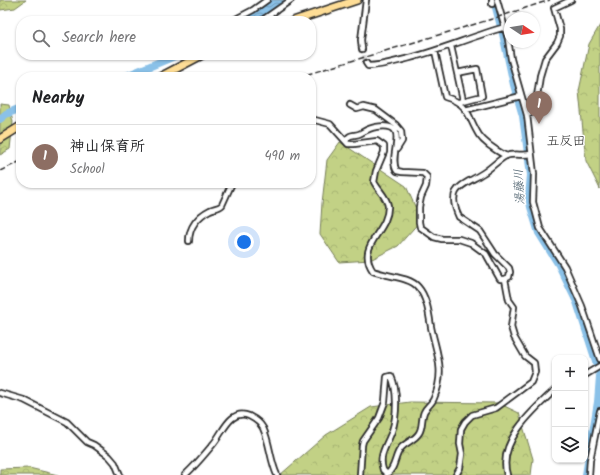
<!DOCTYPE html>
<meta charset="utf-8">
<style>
:root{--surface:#fff;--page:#f2f2f2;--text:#202124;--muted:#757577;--line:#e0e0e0;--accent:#0b8043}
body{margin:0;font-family:Kalam,"Klee One",sans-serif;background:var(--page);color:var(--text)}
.controls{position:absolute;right:12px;bottom:12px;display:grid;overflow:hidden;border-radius:8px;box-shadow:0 1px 3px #0004}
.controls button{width:36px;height:36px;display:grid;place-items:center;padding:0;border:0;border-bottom:1px solid var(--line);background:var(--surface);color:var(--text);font:20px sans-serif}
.compass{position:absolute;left:504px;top:12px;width:36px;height:36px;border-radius:50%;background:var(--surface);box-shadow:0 1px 3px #0004;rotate:102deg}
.you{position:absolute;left:244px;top:242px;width:14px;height:14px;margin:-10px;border:3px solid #fff;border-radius:50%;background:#1a73e8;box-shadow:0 0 0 6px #1a73e833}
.badge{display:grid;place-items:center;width:26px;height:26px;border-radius:50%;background:var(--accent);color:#fff;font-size:13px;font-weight:700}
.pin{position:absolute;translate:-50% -33px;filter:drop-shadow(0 1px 2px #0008)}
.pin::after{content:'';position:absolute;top:21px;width:14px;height:12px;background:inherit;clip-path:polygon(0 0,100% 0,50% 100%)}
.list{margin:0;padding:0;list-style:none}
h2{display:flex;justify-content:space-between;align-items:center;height:52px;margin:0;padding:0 16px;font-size:17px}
h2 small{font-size:13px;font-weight:400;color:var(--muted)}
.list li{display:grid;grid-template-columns:26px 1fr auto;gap:12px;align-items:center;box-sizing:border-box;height:64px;padding:0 16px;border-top:1px solid var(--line)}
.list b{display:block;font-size:15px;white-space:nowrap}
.list p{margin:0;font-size:13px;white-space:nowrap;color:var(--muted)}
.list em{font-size:13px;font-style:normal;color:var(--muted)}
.icon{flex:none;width:22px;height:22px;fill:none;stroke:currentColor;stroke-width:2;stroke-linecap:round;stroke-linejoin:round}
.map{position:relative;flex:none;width:600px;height:475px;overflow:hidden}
.search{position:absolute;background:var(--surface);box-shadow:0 1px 3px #0004;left:16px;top:16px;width:300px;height:44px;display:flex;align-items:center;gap:10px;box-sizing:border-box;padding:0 14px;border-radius:16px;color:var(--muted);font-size:15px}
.panel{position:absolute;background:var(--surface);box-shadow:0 1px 3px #0004;left:16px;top:72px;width:300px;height:116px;border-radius:16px}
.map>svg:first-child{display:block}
.forest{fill:url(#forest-crowns);stroke:#767e58}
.water{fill:url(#water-waves);stroke:#64859c}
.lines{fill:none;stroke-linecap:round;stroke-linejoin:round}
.river{stroke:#8ac1e8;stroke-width:8}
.street-tunnel{stroke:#d5d5d5;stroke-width:4.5;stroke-dasharray:4.5 2;stroke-linecap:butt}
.street-casing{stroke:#2b2b2b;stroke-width:8}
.primary-casing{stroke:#2b2b2b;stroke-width:10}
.street{stroke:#fff;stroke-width:4.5}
.primary{stroke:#fedd96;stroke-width:7}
.rail{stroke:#2b2b2b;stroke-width:1.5;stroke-dasharray:6 3;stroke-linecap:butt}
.labels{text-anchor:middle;stroke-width:3;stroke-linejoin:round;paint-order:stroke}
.water-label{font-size:12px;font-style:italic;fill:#4c606d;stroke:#fff}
.quarter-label{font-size:13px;fill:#2b2b2b;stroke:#fff}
</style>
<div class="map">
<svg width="600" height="475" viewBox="0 0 600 475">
<defs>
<pattern id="forest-crowns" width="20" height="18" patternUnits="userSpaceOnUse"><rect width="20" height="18" fill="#c2d185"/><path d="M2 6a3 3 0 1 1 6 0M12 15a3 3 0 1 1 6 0" fill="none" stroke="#a7b473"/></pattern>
<pattern id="water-waves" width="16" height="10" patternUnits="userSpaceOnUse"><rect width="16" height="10" fill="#8ac1e8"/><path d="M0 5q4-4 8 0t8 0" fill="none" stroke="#719dbc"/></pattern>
</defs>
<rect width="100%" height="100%" fill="#fff"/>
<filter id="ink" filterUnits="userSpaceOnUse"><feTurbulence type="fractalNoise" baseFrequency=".025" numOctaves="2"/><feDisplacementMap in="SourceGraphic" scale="8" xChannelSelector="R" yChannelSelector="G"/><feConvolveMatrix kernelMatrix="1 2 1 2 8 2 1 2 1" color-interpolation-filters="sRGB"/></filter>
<g filter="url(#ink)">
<path class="forest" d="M 0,0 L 26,0 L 15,8 L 0,10 Z
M 600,25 L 600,189 L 586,161 L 579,91 L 589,44 Z
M 0,104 L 9,105 L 13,122 L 10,149 L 0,155 Z
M 340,142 L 406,186 L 421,220 L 398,246 L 370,260 L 339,262 L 320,234 L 322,203 L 327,160 Z
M 410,402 L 498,403 L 519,413 L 533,459 L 531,475 L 280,475 L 326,435 L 371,407 Z
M 29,468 L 58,475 L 0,475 L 0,469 Z"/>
<path class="water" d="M 271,0 L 286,0 L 256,21 L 235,21 Z"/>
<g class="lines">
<path class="river" d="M 494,0 L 503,34 L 514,85 L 523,116 L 531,175 L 529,197 L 531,207 L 539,233 L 559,265 L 577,302 L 597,364
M 124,77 L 177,55
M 0,119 L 6,114 L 21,108
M 586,475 L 598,402 L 600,376 L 599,371"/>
<path class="street-tunnel" d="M 362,49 L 366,63"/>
<defs>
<path id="street" d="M 492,0 L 492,4
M 497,0 L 508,39 L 511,59 L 527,115 L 534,174 L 533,202 L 540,228 L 565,267 L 582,306 L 600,359
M 232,21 L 253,10 L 267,0
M 261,21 L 291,0
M 451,46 L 463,100
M 362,49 L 361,40 L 366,0
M 435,51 L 445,97 C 470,104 467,116 479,135 C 485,144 497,151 506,156
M 366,63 L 368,66 C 379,66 390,63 402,60 C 437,52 470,37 505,27
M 457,73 L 477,69 L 482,96 L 459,102
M 350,105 L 357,109 L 364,107 L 376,110 L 396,125 L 401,131 L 402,141 L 397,149
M 465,110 L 521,96
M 527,115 L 535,110 L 540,76 L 545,59 L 557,43 L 560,36 L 560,29 L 554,8 L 571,0
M 311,119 L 330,124 L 348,144 L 354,144 L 377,141 L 384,146 L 384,152 L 376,171 L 374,182 C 378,190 387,197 388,206 C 389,232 355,245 373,271 C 385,276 410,277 418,287 C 427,297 429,314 431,327 C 436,352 446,371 434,398 C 432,404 426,407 424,412 C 421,419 423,427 419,433 C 415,440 406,442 401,448 C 394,456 396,468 387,474 L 383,470 C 378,455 387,445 392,431 C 397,416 398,390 391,376 L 387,377 L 385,402 L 379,418 L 363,441 L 362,445 L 360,475
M 346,141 C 347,139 348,137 350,136 C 352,135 356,135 359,134 C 365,131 369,128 376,127 C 414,121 386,155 397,171 L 402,172 L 423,173 L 427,177 L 426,186 L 421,197 L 419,207 L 419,222 L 420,227 L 434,237 L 442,239 L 459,239 L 471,243 L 486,254 L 500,279 L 505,279 L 509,277 L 510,272 L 509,268 L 495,254 L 480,231 L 459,217 C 445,187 463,186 483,173 C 491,168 498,160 506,156 C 513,153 523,156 531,154
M 189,241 C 189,227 198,216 210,210 C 215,208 219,208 222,205 L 232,183
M 585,375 L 600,366
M 0,393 L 24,400 L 67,422 L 87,442 L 94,445 L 109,456 L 115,463 L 120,475
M 185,475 C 195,466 205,454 214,443 C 223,432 231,408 249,416 C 255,419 260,422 263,428 C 270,443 270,460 277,475
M 456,475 L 460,468 L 462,454 L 460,444 L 461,429 L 465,422 L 472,415 L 496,408 L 531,382 L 535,372 L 534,363 L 525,356 L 514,337 L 511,327 L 514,307 L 509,300 L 505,279
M 507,475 C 497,442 533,410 555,390
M 589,475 L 590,460 L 600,411"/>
<path id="primary" d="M 293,21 L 357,0
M 160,77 L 202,55
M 0,139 L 21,126"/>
</defs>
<use href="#street" class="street-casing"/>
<use href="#primary" class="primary-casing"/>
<use href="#street" class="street"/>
<use href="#primary" class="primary"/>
<path class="rail" d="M 298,77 L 492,19 L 550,0
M 0,171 L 21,161"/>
</g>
</g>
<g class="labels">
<g class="water-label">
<text transform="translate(519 187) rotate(-93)" y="4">湯藤川</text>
</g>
<g class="quarter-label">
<text x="566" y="145">五反田</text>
</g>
</g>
</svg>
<div class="controls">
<button>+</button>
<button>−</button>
<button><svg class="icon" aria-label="layers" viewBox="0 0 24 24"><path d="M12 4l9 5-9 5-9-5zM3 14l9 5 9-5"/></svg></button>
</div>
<svg class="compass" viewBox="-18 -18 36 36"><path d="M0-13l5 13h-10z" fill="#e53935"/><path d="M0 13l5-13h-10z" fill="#757577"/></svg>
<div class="you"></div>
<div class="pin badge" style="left:539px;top:124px;background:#8d6e63">1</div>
<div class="search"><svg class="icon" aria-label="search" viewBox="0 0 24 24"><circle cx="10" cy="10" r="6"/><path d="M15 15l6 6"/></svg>Search here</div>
<section class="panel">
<h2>Nearby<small></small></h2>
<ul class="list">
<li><span class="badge" style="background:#8d6e63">1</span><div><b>神山保育所</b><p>School</p></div><em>490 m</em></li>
</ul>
</section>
</div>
